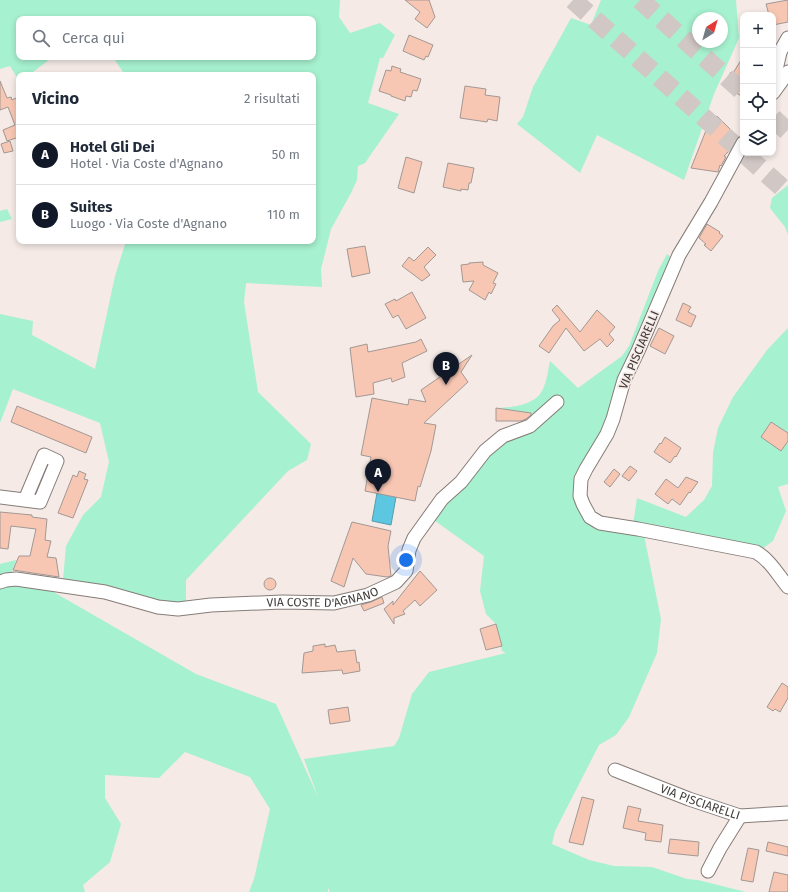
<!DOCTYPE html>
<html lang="it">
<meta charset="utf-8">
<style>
:root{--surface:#fff;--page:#f6f6f7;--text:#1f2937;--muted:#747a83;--line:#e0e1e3;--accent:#111827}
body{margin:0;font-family:"Fira Sans",sans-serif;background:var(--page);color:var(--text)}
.controls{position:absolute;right:12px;top:12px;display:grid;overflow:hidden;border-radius:8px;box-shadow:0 2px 6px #0003}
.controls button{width:36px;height:36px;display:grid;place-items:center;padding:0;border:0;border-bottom:1px solid var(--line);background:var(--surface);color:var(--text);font:20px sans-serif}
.compass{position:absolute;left:692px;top:12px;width:36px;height:36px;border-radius:50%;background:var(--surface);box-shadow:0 2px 6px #0003;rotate:37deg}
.you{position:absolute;left:406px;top:560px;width:14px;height:14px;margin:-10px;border:3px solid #fff;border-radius:50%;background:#1a73e8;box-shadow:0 0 0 6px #1a73e833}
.badge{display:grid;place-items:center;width:26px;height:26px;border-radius:50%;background:var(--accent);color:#fff;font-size:13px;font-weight:700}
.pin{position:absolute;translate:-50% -33px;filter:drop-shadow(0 1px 2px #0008)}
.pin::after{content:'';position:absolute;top:21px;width:14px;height:12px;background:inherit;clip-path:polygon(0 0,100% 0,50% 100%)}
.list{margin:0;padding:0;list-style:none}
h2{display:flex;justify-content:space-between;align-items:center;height:52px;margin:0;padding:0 16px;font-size:17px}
h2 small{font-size:13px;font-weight:400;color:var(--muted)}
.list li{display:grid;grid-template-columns:26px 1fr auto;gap:12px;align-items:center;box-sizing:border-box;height:60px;padding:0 16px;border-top:1px solid var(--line)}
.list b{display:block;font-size:15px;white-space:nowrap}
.list p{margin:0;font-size:13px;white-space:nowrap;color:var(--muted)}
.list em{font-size:13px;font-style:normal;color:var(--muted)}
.icon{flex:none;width:22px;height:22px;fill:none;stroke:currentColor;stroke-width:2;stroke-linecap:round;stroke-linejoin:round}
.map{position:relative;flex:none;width:788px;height:892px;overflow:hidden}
.search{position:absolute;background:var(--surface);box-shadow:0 2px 6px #0003;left:16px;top:16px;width:300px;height:44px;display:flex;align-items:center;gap:10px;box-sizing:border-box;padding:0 14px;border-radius:8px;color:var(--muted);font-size:15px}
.panel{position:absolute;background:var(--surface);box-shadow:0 2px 6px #0003;left:16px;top:72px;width:300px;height:172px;border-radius:8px}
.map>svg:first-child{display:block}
.green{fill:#a6f1cf;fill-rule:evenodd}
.water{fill:#5dc6e0;stroke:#549dae}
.building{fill:#f8c7b3;stroke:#a29894}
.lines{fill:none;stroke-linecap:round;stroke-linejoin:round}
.highway-tunnel{stroke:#d1c7c4;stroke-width:19;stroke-dasharray:19 10;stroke-linecap:butt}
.minor-casing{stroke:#867c78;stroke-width:15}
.minor{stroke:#fff;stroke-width:13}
.labels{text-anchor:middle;stroke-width:3.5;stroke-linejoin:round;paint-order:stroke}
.street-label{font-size:12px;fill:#403c3a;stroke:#f5eae6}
</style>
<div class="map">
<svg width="788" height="892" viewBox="0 0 788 892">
<rect width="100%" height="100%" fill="#f5eae6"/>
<path class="green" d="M 0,0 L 340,0 L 339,17 L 350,33 L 380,23 L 395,35 L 383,58 L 380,58 L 368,103 L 399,114 L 365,163 L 358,166 L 357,180 L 351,193 L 331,229 L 321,269 L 322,287 L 246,283 L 244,302 L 258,392 L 311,444 L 307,460 L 288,471 L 186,580 L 186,601 L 164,603 L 63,580 L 66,546 L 83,515 L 101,497 L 109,462 L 100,423 L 13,389 L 0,423 L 0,314 L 33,321 L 32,335 L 95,369 L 115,276 L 126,241 L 313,241 L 313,75 L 125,75 L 113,57 L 313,57 L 313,19 L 19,19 L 19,57 L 53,57 L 29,75 L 19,75 L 19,79 L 18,79 L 10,66 L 0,69 Z
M 601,0 L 736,0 L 739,38 L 714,94 L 684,180 L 597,135 L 580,173 L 517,124 L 523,117 L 533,87 L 571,18 L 591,25 ZM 698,18 L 722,18 L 722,42 L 698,42 Z
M 788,185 L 788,235 L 785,227 L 770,208 L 772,198 Z
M 7,209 L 12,219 L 0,222 L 0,211 Z
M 667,254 L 673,259 L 609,421 L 580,474 L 585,517 L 644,535 L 661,619 L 657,653 L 629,717 L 616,735 L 599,745 L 555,831 L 552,844 L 589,860 L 614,866 L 652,867 L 687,879 L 698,880 L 746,892 L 330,892 L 328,888 L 328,892 L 249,892 L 254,879 L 270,809 L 250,777 L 185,752 L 159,778 L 105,775 L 105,798 L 121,824 L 110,862 L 83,885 L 85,892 L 0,892 L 0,586 L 7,583 L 50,590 L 196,674 L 276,704 L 318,797 L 304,759 L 394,746 L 399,738 L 412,694 L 429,672 L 506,653 L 502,651 L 496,624 L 486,614 L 480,591 L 484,556 L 431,518 L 449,502 L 465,486 L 485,456 L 542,416 L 499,408 C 514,407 536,405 543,389 C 547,381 548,370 550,361 L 578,388 L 622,356 L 629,346 L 658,271 Z
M 788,328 L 788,484 L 778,487 L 786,511 L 773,541 L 762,549 L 720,538 L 633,525 L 637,498 L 686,517 L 704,500 L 712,486 L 713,453 L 718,428 L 733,397 L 767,350 Z
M 16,560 L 11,574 L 0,578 L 0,564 Z"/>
<path class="water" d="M 377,493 L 396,497 L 391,525 L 372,521 Z"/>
<path class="building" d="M 405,0 L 429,0 L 435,17 L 427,28 L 415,19 L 420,12 Z
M 788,0 L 788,22 L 773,25 L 773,15 L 769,15 L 766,4 Z
M 409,35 L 433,45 L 428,57 L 426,56 L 424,60 L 403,51 Z
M 743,57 L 743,97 L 723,85 L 731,72 L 733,73 Z
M 392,66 L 401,69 L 400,72 L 421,79 L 417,91 L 413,90 L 411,97 L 406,96 L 405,101 L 391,96 L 391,95 L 379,91 L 386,70 L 391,71 Z
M 0,81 L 7,98 L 11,97 L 12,100 L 16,98 L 19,105 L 19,137 L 7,141 L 3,130 L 15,125 L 8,107 L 0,110 Z
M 465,86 L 486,89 L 485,95 L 500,97 L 497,121 L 488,119 L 487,122 L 460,118 Z
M 717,116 L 738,137 L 731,149 L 724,156 L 726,157 L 721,166 L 720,165 L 718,172 L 691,168 L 707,128 Z
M 10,141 L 13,151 L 4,153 L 1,144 Z
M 406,157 L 422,162 L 414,193 L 398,188 Z
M 448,163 L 474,168 L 471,183 L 469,183 L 468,190 L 461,189 L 461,191 L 443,187 Z
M 707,224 L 720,232 L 719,233 L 723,236 L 711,251 L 704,245 L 706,244 L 699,238 Z
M 365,246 L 370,273 L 352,277 L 347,249 Z
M 428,247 L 436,255 L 424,267 L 430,275 L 422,281 L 402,266 L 409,257 L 414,261 Z
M 483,262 L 483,265 L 498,273 L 493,283 L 496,284 L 491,294 L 489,292 L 485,300 L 469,290 L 474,281 L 463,282 L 461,265 L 469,264 L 469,263 Z
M 412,292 L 426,318 L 406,329 L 398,315 L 393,318 L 385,304 L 395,299 L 396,301 Z
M 683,303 L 691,307 L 688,312 L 696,316 L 691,327 L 676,320 Z
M 557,305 L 580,332 L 597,310 L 615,327 L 609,334 L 614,340 L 607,347 L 600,339 L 584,351 L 566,328 L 549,353 L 539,346 L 553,326 L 560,320 L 552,310 Z
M 659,328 L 674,336 L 665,354 L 650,346 Z
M 421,339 L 427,351 L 402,363 L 405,377 L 392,382 L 391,378 L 373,383 L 374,394 L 356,397 L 350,348 L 367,344 L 368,352 L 416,342 Z
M 472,355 L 461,372 L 468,382 L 424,423 L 436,425 L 431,451 L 420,487 L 418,486 L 415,501 L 365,491 L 371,457 L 361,455 L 372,398 L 408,405 L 409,399 L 426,402 L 421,390 Z
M 17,406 L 92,437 L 86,453 L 11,422 Z
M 496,408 L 531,413 L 531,415 L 526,419 L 521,421 L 496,421 Z
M 771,422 L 788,433 L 788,441 L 781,451 L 761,437 Z
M 665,437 L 681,448 L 676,457 L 675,456 L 670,463 L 654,452 L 660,443 L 661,444 Z
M 630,466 L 637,471 L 629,481 L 622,476 Z
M 614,469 L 620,474 L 610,487 L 604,482 Z
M 79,471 L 86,474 L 84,479 L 88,480 L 73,518 L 58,513 L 73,475 L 77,477 Z
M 686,477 L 698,482 L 690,493 L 689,492 L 680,505 L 672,499 L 668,504 L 655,494 L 666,479 L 678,488 Z
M 0,512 L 32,515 L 32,517 L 47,519 L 45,540 L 51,541 L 47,557 L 56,558 L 59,577 L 13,570 L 19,556 L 30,556 L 36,529 L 11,526 L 8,549 L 0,548 Z
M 352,522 L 391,531 L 388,546 L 391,576 L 387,577 L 366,574 L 353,558 L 344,587 L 331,581 Z
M 420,571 L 437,590 L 420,606 L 415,600 L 403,611 L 405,614 L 394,618 L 394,624 L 384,609 L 393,601 L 393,605 Z
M264 584a6 6 0 1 1 12 0a6 6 0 1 1-12 0Z
M 382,597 L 384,603 L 364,611 L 361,605 L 371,602 Z
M 496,624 L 502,646 L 486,650 L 480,629 Z
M 325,644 L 325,647 L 335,645 L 337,652 L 355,650 L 357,663 L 359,662 L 360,671 L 343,674 L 342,670 L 302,673 L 304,653 L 313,651 L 313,646 Z
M 782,683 L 788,687 L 788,698 L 780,712 L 775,709 L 773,711 L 767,707 Z
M 348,707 L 350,721 L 330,724 L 328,710 Z
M 582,797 L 594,800 L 583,845 L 569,842 Z
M 628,806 L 641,809 L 638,821 L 663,825 L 661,842 L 645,840 L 646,833 L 623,828 Z
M 670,839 L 699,842 L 698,856 L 668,853 Z
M 768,842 L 788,847 L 788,856 L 766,851 Z
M 748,848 L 759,850 L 753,882 L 741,880 Z
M 774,872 L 788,875 L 788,892 L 769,892 Z"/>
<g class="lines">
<path class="highway-tunnel" d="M 573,0 L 788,193
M 640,0 L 743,92
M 773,118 L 788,132"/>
<defs>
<g id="minor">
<path d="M 773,83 L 780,52 L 788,38"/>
<path d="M 773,93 L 788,72"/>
<path d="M 743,143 L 711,202 L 679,255 L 638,351 L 624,380 L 613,419 L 607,434 L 586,469 L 581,479 L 580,496 L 583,504 L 590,517 L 600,523 L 638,529 L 756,552 C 770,560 778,575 788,587"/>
<path d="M 0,497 L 40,502 L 57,461 L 44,455 L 25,500"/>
<path id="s1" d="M 0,582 L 6,580 L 16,579 L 105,592 L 158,607 L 178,609 L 211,605 L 282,602 L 334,603 L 368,595 L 396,582 L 406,571 L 409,550 L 414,538 L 442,499 L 461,482 L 485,451 L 503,436 L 530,426 L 557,402"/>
<path id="s2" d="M 615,770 L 689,799 L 740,816 L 788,813"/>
<path d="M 708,871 L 720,848 L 740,816"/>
</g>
</defs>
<use href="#minor" class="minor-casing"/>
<use href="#minor" class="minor"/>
</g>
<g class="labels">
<g class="street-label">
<text transform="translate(639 350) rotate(-67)" y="4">VIA PISCIARELLI</text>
<text dy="4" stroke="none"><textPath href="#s1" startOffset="327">VIA COSTE D'AGNANO</textPath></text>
<text dy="4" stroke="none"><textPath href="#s2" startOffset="91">VIA PISCIARELLI</textPath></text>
</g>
</g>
</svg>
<div class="controls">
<button>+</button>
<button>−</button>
<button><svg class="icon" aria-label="locate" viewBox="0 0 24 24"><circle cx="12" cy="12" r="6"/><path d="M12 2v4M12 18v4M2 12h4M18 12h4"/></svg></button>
<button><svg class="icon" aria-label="layers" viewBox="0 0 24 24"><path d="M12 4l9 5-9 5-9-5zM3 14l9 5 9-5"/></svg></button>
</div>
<svg class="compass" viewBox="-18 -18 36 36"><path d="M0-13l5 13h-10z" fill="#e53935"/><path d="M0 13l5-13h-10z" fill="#747a83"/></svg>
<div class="you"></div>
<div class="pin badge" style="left:378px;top:492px">A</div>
<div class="pin badge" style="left:446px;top:385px">B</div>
<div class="search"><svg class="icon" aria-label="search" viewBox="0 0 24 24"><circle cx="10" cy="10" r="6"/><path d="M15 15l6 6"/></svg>Cerca qui</div>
<section class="panel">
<h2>Vicino<small>2 risultati</small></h2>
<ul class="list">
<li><span class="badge">A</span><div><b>Hotel Gli Dei</b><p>Hotel · Via Coste d'Agnano</p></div><em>50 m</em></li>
<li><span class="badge">B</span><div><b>Suites</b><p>Luogo · Via Coste d'Agnano</p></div><em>110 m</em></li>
</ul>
</section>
</div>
